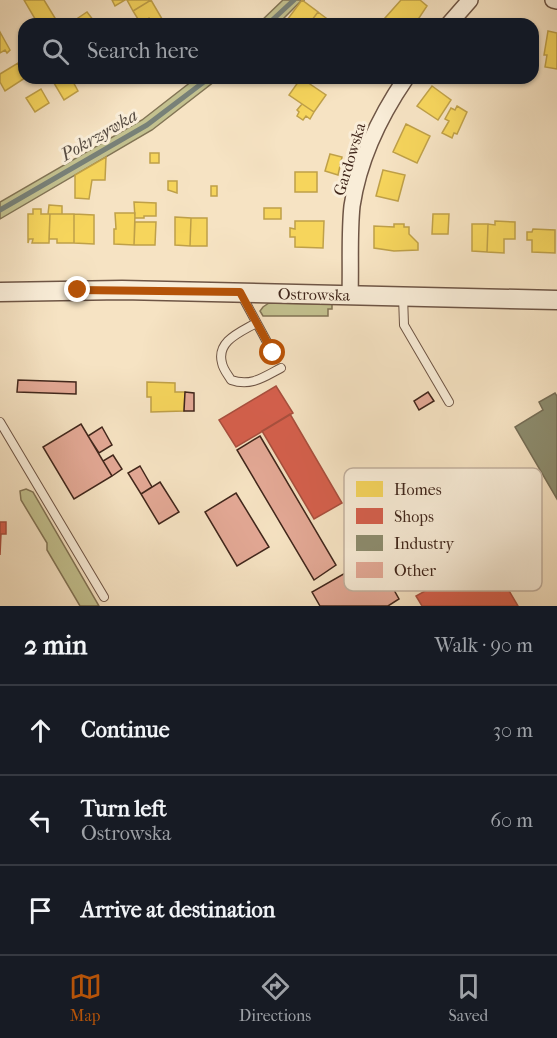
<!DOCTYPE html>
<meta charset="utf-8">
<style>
:root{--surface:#171b24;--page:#242831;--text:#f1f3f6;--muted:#9ea1a6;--line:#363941;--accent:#b45309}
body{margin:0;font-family:"IM FELL French Canon",serif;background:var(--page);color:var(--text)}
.stop{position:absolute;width:18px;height:18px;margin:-14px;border:4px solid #b45309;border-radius:50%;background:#fff}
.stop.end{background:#b45309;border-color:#fff;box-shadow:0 2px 6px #0008}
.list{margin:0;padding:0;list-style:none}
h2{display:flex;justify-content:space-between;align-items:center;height:78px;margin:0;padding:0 24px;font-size:26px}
h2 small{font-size:20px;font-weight:400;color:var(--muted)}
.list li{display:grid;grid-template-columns:39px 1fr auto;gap:18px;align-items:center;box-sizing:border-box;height:90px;padding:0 24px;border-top:2px solid var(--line)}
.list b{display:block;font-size:22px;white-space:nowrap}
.list p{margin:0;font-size:20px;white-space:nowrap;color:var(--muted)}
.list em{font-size:20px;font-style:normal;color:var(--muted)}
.icon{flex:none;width:33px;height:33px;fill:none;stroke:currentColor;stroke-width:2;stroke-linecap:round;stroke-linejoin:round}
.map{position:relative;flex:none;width:557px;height:606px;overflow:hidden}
.search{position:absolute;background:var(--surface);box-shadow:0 2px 4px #0004;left:18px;right:18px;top:18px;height:66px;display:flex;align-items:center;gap:15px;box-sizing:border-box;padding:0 21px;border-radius:18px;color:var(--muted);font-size:22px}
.sheet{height:348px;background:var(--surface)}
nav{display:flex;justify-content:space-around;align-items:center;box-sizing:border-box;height:84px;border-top:2px solid var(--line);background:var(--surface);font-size:16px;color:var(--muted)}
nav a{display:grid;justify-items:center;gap:3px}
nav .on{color:var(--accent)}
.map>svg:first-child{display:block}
.green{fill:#c3c18f;stroke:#827455;stroke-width:1.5}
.homes{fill:#f6d55c;stroke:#bfa048;stroke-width:1.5}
.shops{fill:#d6604d;stroke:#a94f3e;stroke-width:1.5}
.industry{fill:#8c8c6e;stroke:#756d55;stroke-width:1.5}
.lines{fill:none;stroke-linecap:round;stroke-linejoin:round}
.stream{stroke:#788178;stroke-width:5}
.building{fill:#e4a996;stroke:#40261b;stroke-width:1.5}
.service-casing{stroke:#6e5545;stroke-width:10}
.minor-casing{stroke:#6e5545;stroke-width:18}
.tertiary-casing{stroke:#6e5545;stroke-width:21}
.service{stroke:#f9edd8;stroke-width:8}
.minor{stroke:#f9edd8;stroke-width:15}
.tertiary{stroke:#f9edd8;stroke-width:18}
.route{stroke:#b45309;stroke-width:8}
.labels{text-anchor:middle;stroke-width:6;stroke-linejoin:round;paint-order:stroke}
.street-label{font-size:16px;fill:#40261b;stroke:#f9edd8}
.water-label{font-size:18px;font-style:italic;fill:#574c42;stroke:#f9edd8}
.key{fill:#f9edd8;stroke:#c2b19f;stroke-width:1.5}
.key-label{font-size:16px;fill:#40261b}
</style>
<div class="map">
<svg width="557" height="606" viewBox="0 0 557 606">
<rect width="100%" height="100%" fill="#f6e3c3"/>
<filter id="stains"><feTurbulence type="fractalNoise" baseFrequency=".00333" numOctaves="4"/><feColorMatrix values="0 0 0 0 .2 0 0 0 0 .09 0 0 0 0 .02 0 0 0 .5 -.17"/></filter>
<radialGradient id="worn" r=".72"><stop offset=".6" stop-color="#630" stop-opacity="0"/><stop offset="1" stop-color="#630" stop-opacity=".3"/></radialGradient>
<path class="green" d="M 283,0 L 305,0 L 302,0 L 278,24 L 258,24 Z
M 196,78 L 219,78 L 152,130 L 0,219 L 0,202 L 142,120 Z
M 269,303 L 332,304 L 332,309 L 328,309 L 328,316 L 263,316 L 260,311 L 263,307 Z
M 26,489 L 33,492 L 99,606 L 80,606 L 47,550 L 47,543 L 21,500 L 20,491 Z"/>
<path class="homes" d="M 24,0 L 44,0 L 55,18 L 45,24 L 38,24 Z
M 112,0 L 125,0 L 115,6 Z
M 127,0 L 151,0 L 133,11 Z
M 151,0 L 165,24 L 153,24 L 149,18 L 141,24 L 133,11 Z
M 302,0 L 318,12 L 309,24 L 305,24 L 301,21 L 299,24 L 284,24 Z
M 401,0 L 420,0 L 427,6 L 417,21 L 419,24 L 392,24 L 385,18 Z
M 87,12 L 94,21 L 90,24 L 74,24 L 72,22 Z
M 318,12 L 334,24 L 309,24 Z
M 548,31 L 557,33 L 557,69 L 545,67 L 547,55 L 544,55 Z
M 0,32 L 10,50 L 7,53 L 5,50 L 0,53 Z
M 18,63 L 25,78 L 5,91 L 0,82 L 0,74 Z
M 51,78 L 71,78 L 78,91 L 64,100 Z
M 301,78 L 326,95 L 314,112 L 289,95 Z
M 432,86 L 451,100 L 438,120 L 417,106 Z
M 41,89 L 49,103 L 35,112 L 26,98 Z
M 302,104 L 314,112 L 310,119 L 306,116 L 303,120 L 297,116 L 299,112 L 297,110 Z
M 457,106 L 467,112 L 457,134 L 454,133 L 452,138 L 442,133 L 449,121 L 445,119 L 451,108 L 455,110 Z
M 406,124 L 430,136 L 417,163 L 393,152 Z
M 150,153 L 159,153 L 159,163 L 150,163 Z
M 330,154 L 342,157 L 338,175 L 325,171 Z
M 106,157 L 105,180 L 92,180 L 89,199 L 75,198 L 75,175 Z
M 383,170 L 405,175 L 398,201 L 376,196 Z
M 295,172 L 317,172 L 317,192 L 295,192 Z
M 168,181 L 177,181 L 177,193 L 168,190 Z
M 211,186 L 217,186 L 217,196 L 211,196 Z
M 134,202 L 156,203 L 156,216 L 144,216 L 144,218 L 135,218 Z
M 49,205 L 62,206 L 62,214 L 48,214 Z
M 264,208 L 281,208 L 281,219 L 264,219 Z
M 33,209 L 41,209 L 41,214 L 50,214 L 49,243 L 32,243 L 33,239 L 29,239 L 28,243 L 28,214 L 33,214 Z
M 115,213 L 135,213 L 134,245 L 114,244 L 114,229 L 116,229 Z
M 50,214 L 74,214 L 74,243 L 57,243 L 57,239 L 49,239 Z
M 74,214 L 94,215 L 94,244 L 74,243 Z
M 433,214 L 449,214 L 448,234 L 432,234 Z
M 175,217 L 191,218 L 190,246 L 175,245 Z
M 191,218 L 207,218 L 207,246 L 190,246 Z
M 295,221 L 324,221 L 323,248 L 295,247 L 295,237 L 290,237 L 290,228 L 295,229 Z
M 495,221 L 515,222 L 515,239 L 504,239 L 504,253 L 487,252 L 488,224 L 495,225 Z
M 135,222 L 156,222 L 155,245 L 134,245 Z
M 394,224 L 404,224 L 404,227 L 409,227 L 409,234 L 418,243 L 418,250 L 394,251 L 374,248 L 374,226 L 394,227 Z
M 472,224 L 488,224 L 487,252 L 472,251 Z
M 533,229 L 555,230 L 555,253 L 532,252 L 532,240 L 527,240 L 527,232 L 532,232 Z
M 147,382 L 175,383 L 175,392 L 185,392 L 184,411 L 151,412 L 151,397 L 147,397 Z"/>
<path class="shops" d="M 276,386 L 293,413 L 236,447 L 219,420 Z
M 290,414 L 342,503 L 314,519 L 262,431 Z
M 439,472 L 518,606 L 422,606 L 416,596 L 427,590 L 379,507 Z
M 0,522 L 6,522 L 6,534 L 1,534 L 0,555 Z"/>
<path class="industry" d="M 555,393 L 557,396 L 557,499 L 515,427 L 543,410 L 539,402 Z"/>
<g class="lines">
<path class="stream" d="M 268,24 L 294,0
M 0,210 L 147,125 L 209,78"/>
</g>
<path class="building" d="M 18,380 L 76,382 L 76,394 L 17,392 Z
M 185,392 L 194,393 L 194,411 L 184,411 Z
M 428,392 L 434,401 L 419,410 L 414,401 Z
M 81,424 L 112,476 L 74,499 L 43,447 Z
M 102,427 L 112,445 L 99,453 L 88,436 Z
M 260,436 L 336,565 L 314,580 L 237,450 Z
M 113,455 L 122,469 L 112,476 L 103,461 Z
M 140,466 L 152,487 L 141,494 L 128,473 Z
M 160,482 L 179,512 L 159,524 L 141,494 Z
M 236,493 L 269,547 L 237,566 L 205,512 Z
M 375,556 L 399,599 L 388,606 L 320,606 L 312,592 Z"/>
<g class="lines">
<defs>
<path id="service" d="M 241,294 L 273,353
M 403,296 L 404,325 L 449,402
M 256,323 C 241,332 216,341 222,363 C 223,369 228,375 231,380 C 251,387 264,377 281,368
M 0,422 L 104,597"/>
<path id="minor" d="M 553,0 L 557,1
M 449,24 L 470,0
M 350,295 C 351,266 349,235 352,206 C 359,159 380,116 406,78"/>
<path id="tertiary" d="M 0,292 L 122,290 L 557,300"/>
</defs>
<use href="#service" class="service-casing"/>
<use href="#minor" class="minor-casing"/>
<use href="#tertiary" class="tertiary-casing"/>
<use href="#service" class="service"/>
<use href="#minor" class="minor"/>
<use href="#tertiary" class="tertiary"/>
</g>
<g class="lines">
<path class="route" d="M 78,290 L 240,292 L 273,353"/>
</g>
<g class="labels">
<g class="street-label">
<text transform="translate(349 159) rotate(-73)" y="6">Gardowska</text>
<text transform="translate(314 294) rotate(1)" y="6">Ostrowska</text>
</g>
<g class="water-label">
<text transform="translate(99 135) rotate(-30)" y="6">Pokrzywka</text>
</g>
</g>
<rect x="344" y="468" width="198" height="123" rx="9" class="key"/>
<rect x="356" y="481" width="27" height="16" fill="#f6d55c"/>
<rect x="356" y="508" width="27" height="16" fill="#d6604d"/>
<rect x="356" y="535" width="27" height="16" fill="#8c8c6e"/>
<rect x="356" y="562" width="27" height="16" fill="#e4a996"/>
<g class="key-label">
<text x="394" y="495">Homes</text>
<text x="394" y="522">Shops</text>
<text x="394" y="549">Industry</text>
<text x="394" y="576">Other</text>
</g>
<rect width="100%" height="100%" filter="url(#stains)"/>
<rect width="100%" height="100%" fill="url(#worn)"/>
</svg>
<div class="stop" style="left:273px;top:353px"></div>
<div class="stop end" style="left:78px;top:290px"></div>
<div class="search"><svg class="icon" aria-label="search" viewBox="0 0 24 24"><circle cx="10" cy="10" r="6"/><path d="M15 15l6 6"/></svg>Search here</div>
</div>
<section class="sheet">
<h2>2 min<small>Walk · 90 m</small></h2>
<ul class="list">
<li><svg class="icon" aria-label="ahead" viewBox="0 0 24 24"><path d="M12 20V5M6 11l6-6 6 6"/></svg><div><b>Continue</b></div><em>30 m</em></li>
<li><svg class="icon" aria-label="left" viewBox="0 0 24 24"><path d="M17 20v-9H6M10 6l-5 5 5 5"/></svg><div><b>Turn left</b><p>Ostrowska</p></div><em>60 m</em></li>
<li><svg class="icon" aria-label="arrive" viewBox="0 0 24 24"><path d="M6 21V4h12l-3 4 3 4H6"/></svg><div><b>Arrive at destination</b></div></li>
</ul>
</section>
<nav>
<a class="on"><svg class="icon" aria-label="map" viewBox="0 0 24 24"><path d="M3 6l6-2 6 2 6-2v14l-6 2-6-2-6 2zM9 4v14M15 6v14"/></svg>Map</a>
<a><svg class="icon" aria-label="directions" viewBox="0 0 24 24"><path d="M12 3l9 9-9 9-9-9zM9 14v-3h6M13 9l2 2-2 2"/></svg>Directions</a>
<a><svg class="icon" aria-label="saved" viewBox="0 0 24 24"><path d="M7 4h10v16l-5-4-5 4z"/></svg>Saved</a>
</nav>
